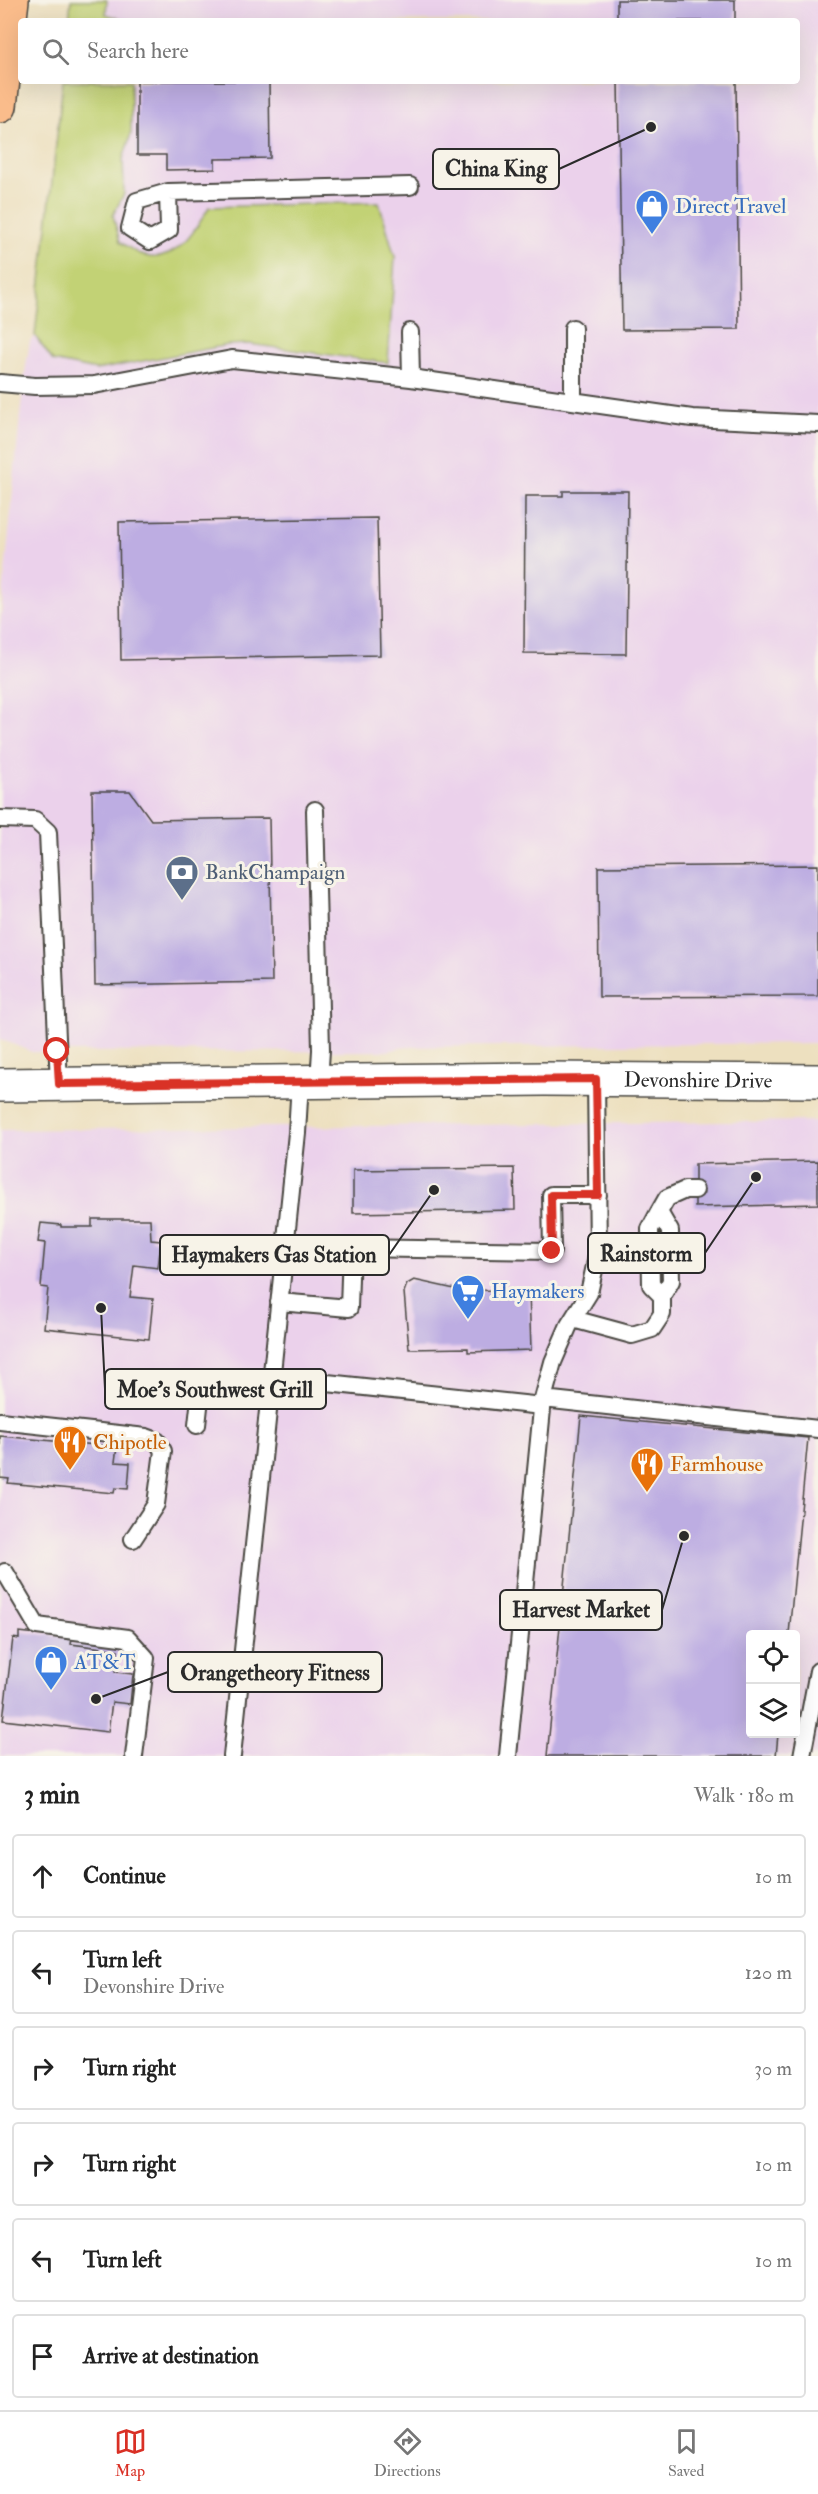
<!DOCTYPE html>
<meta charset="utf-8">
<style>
:root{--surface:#fff;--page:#f2f2f2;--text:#222;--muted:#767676;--line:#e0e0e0;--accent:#d93025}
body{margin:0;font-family:"IM FELL Double Pica",serif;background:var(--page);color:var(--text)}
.controls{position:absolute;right:18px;bottom:18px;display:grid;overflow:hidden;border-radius:6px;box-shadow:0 6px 24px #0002}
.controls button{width:54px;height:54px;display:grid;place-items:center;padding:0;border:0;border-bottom:2px solid var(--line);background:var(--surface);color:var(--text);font:30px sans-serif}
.stop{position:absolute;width:18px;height:18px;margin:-14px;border:4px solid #d93025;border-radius:50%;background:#fff}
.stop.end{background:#d93025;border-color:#fff;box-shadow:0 2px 6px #0008}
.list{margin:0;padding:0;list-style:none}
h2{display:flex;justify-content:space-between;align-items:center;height:78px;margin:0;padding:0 24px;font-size:26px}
h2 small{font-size:20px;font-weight:400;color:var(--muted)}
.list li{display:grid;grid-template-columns:39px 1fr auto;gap:18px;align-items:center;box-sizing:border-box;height:84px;margin:0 12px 12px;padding:0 12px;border:2px solid var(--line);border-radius:6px}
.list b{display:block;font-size:22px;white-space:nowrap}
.list p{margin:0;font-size:20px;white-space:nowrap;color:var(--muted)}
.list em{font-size:20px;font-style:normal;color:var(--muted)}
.icon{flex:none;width:33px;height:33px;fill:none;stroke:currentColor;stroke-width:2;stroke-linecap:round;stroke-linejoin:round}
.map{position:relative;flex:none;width:818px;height:1756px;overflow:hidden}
.search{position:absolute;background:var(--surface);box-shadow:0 6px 24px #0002;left:18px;right:18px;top:18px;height:66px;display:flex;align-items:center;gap:15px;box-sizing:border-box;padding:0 21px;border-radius:6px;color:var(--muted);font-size:22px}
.sheet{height:654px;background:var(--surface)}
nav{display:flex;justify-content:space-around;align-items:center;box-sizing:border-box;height:84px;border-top:2px solid var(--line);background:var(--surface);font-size:16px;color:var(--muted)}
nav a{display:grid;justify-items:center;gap:3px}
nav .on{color:var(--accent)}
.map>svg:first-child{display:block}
.built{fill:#ebd1eb;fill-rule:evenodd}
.green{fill:#c2d274;stroke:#767e50;stroke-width:1.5}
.building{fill:#bdade2}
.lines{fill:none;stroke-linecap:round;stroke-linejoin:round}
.service-casing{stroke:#484641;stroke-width:20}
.tertiary-casing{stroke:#484641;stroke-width:36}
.primary-casing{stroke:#484641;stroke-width:36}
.service{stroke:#fff;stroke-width:16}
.tertiary{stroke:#fff;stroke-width:33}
.primary{stroke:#fabc8b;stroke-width:33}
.route{stroke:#d93025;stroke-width:8}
.labels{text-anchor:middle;stroke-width:6;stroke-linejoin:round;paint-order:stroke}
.shop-label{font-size:21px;fill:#366cbe;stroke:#f7f3e8;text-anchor:start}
.service-label{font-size:21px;fill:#4e5e75;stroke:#f7f3e8;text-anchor:start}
.street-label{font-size:21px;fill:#2b2b2b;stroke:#f7f3e8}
.food-label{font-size:21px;fill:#c56008;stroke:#f7f3e8;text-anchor:start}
.leader{fill:none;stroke:#2b2b2b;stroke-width:2}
.callout-dot{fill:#2b2b2b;stroke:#f7f3e8;stroke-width:2}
.callout{fill:#f7f3e8;stroke:#2b2b2b;stroke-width:2}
.callout-label{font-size:22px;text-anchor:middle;font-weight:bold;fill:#2b2b2b}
</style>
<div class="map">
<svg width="818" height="1756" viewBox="0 0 818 1756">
<rect width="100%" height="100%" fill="#f7f3e8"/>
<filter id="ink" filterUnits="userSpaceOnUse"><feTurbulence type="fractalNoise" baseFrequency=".0167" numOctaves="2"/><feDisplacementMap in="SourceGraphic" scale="12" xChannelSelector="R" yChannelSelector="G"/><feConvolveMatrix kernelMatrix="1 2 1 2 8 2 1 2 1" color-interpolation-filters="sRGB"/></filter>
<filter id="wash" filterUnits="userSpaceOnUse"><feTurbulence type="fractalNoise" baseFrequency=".008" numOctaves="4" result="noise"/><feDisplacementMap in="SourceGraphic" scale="24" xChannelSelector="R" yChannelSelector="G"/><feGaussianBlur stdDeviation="1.35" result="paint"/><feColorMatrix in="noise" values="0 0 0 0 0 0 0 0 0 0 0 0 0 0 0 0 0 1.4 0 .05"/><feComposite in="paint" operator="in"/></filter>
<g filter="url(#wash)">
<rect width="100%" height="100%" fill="#ede0bf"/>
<path class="built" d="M 70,0 L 818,0 L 818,1043 L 405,1047 L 388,1051 L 32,1052 L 0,1039 L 0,626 L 23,385 L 30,341 L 35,336 L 62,81 L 797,81 L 797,21 L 68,21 Z
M 818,1121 L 818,1756 L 0,1756 L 0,1130 ZM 750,1634 L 796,1634 L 796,1734 L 750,1734 Z"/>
<path class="green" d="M 71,0 L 107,0 L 106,14 L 128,21 L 69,21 Z
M 63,81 L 131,81 L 131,134 L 123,159 L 124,194 L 113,215 L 120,242 C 127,246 137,254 145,256 C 177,264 196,229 209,207 L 379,202 L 395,257 L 388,363 L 249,344 L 228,345 L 96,370 L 53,361 L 35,336 Z"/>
<g id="blocks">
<path class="building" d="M 617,0 L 735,0 L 735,21 L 617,21 Z
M 137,81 L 269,81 L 270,158 L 215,159 L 215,169 L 166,170 L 166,155 L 137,155 Z
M 618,81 L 736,81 L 739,329 L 622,330 Z
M 563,491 L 628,491 L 626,654 L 524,653 L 525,496 L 563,496 Z
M 377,518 L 380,655 L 121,660 L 119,522 Z
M 92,791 L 130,791 L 151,820 L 269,818 L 272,982 L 95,985 Z
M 818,865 L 818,996 L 599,997 L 598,867 Z
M 818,1161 L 818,1204 L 695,1207 L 695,1164 Z
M 514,1168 L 515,1210 L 353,1213 L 353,1170 Z
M 92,1219 L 150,1219 L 151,1240 L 161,1241 L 158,1268 L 134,1265 L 130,1297 L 153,1299 L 149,1339 L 44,1328 L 48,1288 L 41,1287 L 45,1243 L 38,1242 L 41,1223 L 61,1225 L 61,1227 L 92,1227 Z
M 414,1280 L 459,1290 L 529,1291 L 531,1350 L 468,1352 L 468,1348 L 409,1349 L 404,1292 L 407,1284 Z
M 581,1416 L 808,1438 L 789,1634 L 750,1634 L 750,1734 L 778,1734 L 776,1756 L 547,1756 Z
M 0,1436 L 117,1447 L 115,1462 L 130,1463 L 128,1489 L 115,1488 L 114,1493 L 8,1483 L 9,1479 L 0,1478 Z
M 19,1632 L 72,1638 L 71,1644 L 118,1650 L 115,1672 L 133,1674 L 130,1704 L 112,1702 L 108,1732 L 3,1720 L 13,1638 L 19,1639 Z"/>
</g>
</g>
<g filter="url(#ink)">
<use href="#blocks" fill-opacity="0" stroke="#484641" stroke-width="1.5"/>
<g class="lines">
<defs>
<path id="service" d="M 168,192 L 169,230 L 150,241 L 130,228 L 137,201 L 168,192 L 410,186
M 573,328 L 573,401
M 410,332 L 411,378
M 0,383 L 35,386 L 94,385 L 232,359 L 411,378 L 692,418 L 818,424
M 315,810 L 321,1050 L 319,1082
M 0,819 L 35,820 L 48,832 L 59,1084
M 659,1212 L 650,1229 L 651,1285 L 662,1296
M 279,1302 L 349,1308 L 351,1248 L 552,1251 L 551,1195 L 598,1195
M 573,1319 L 632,1335 L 652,1329 L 662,1314 L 662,1296 L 671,1281 L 670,1231 L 659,1212 L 667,1198 L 685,1190 L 695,1190
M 271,1377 L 542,1406
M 543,1399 L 818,1429
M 0,1421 L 146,1437 L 157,1441 L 163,1451 L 156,1504 L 133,1539
M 197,1425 L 200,1398
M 5,1572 L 37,1626 L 128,1638 L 146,1658 L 134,1756
M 232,1756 L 297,1133 L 300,1082
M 508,1756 L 543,1399 L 553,1362 L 569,1325 L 589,1293 L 598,1252 L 596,1079
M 802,1756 L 818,1671"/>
<g id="tertiary">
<path id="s1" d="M 0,1085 L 544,1079 L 818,1081"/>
</g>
<path id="primary" d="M 0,106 L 12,0"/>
</defs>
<use href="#service" class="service-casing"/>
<use href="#tertiary" class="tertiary-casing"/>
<use href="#primary" class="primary-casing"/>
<use href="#service" class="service"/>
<use href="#tertiary" class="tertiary"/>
<use href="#primary" class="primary"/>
</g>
</g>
<g class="lines" filter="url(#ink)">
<path class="route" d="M 57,1051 L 59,1084 L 596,1079 L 598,1195 L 551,1195 L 552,1251"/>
</g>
<defs>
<symbol id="shop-pin" viewBox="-11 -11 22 30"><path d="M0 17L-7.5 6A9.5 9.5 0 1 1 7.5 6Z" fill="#3f7fe0" stroke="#f7f3e8"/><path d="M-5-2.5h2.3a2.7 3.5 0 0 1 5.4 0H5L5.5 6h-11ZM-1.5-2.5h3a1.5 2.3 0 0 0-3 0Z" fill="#fff"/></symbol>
<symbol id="bank-pin" viewBox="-11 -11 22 30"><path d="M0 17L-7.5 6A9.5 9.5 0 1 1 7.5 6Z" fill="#5c6f8a" stroke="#f7f3e8"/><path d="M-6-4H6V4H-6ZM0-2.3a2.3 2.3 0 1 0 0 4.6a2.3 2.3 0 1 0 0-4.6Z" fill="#fff"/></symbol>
<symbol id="supermarket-pin" viewBox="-11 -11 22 30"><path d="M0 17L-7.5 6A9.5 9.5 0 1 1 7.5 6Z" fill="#3f7fe0" stroke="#f7f3e8"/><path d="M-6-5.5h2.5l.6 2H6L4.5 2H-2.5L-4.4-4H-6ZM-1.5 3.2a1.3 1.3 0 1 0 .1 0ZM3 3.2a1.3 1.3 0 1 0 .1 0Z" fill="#fff"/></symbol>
<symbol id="restaurant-pin" viewBox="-11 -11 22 30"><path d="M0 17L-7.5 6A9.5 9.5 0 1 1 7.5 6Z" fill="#e8710a" stroke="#f7f3e8"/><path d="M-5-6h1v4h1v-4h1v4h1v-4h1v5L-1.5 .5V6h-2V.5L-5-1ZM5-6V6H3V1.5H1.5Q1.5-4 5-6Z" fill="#fff"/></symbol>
</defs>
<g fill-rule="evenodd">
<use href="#shop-pin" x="633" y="187" width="38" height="52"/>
<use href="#bank-pin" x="163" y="853" width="38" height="52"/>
<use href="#supermarket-pin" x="449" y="1272" width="38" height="52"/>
<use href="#restaurant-pin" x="51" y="1423" width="38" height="52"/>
<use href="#restaurant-pin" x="628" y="1445" width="38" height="52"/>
<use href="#shop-pin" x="32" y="1643" width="38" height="52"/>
</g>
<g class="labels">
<g class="shop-label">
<text x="675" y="213">Direct Travel</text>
<text x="491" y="1298">Haymakers</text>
<text x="74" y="1669">AT&amp;T</text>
</g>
<g class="service-label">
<text x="205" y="879">BankChampaign</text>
</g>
<g class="street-label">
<text dy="7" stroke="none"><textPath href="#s1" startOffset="698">Devonshire Drive</textPath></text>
</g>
<g class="food-label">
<text x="93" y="1449">Chipotle</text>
<text x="670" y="1471">Farmhouse</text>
</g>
</g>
<path class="leader" d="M651 127L559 169M756 1177L705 1253M434 1190L389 1255M101 1308L105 1389M684 1536L662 1610M96 1699L168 1672"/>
<g class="callout-dot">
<circle cx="651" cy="127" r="6"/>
<circle cx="756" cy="1177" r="6"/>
<circle cx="434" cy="1190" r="6"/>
<circle cx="101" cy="1308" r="6"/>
<circle cx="684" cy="1536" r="6"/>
<circle cx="96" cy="1699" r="6"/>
</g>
<g class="callout">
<rect x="433" y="149" width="126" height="40" rx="6"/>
<rect x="588" y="1233" width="117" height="40" rx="6"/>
<rect x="160" y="1235" width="229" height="40" rx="6"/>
<rect x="105" y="1369" width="221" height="40" rx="6"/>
<rect x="500" y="1590" width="162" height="40" rx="6"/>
<rect x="168" y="1652" width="214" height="40" rx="6"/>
</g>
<g class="callout-label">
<text x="496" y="176">China King</text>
<text x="646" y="1261">Rainstorm</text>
<text x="274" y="1262">Haymakers Gas Station</text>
<text x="215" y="1397">Moe's Southwest Grill</text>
<text x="581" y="1617">Harvest Market</text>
<text x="275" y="1680">Orangetheory Fitness</text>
</g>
</svg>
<div class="controls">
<button><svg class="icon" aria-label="locate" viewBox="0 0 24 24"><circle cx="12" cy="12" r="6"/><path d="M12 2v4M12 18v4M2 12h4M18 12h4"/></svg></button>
<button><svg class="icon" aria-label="layers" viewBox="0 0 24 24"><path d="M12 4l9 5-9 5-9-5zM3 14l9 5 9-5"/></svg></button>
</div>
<div class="stop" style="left:57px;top:1051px"></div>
<div class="stop end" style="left:552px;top:1251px"></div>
<div class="search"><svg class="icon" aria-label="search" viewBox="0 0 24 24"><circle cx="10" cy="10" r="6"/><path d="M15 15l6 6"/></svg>Search here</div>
</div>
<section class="sheet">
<h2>3 min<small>Walk · 180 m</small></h2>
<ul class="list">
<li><svg class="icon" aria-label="ahead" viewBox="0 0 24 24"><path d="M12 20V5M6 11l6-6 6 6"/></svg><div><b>Continue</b></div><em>10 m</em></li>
<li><svg class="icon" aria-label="left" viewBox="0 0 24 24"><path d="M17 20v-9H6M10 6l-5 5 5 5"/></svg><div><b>Turn left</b><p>Devonshire Drive</p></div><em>120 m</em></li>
<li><svg class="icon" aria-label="right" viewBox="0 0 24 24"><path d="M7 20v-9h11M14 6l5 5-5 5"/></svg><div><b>Turn right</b></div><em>30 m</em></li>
<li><svg class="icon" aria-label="right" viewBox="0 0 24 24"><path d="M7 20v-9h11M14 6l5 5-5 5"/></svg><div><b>Turn right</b></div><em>10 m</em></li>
<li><svg class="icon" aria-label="left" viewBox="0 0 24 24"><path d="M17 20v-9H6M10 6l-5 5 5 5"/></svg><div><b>Turn left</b></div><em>10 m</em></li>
<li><svg class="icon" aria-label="arrive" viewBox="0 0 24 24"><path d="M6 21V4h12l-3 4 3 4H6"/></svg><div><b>Arrive at destination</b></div></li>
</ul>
</section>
<nav>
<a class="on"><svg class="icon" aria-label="map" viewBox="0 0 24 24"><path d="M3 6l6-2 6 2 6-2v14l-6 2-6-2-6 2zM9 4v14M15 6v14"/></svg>Map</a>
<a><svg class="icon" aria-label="directions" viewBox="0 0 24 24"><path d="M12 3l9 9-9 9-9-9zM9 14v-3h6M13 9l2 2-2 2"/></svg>Directions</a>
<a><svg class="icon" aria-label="saved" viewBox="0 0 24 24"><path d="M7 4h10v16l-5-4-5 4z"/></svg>Saved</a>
</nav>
